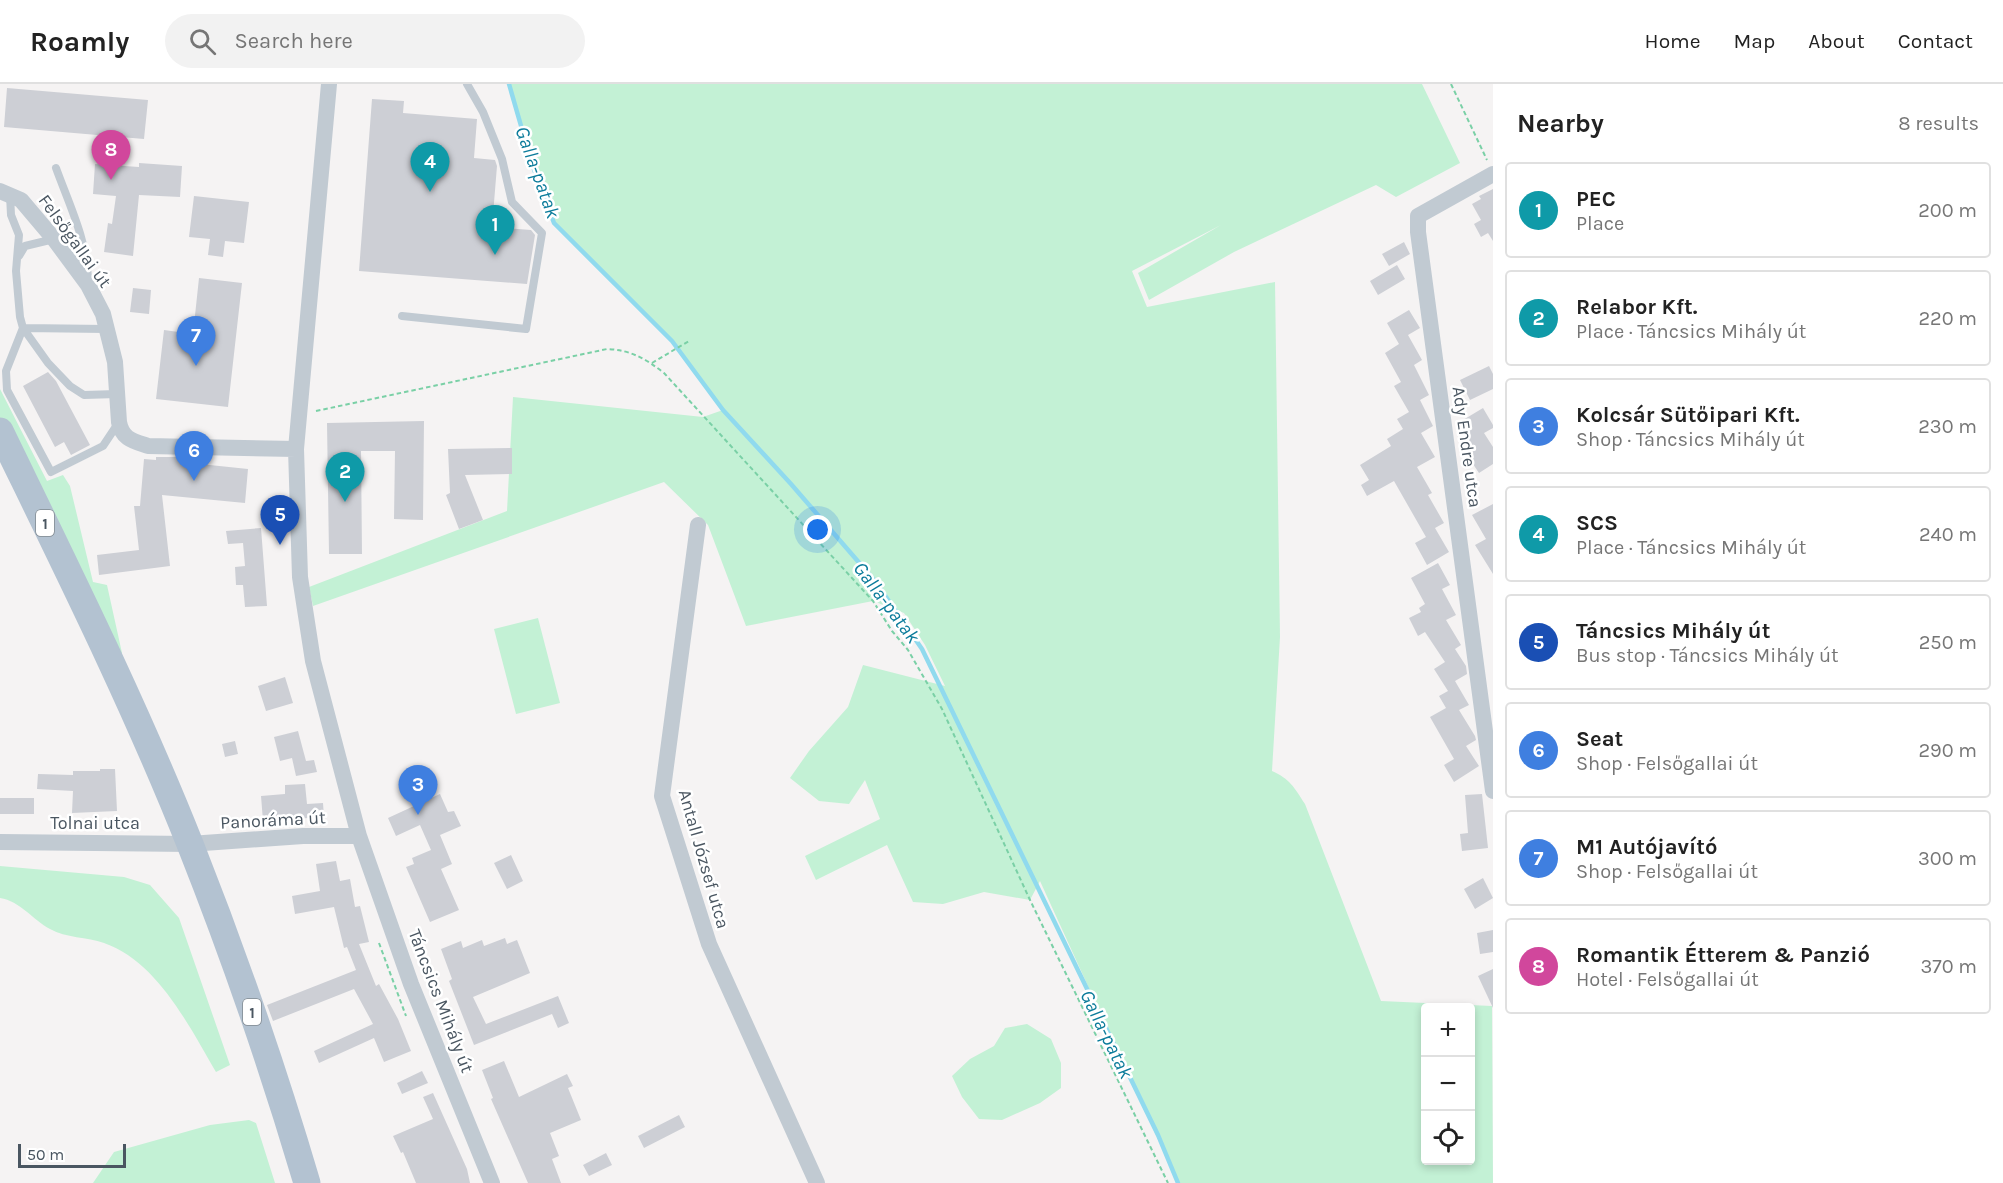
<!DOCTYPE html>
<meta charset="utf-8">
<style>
:root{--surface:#fff;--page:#f2f2f2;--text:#222;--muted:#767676;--line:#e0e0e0;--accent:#1a73e8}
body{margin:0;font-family:Karla,sans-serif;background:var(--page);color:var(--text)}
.controls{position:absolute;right:18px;bottom:18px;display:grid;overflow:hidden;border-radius:6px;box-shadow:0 3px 9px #0003}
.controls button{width:54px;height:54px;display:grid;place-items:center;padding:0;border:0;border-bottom:2px solid var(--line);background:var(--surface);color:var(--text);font:30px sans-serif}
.scale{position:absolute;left:18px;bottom:15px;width:108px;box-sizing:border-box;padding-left:6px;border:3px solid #4a5661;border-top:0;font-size:16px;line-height:21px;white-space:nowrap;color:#4a5661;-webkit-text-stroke:4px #fff;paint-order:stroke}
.you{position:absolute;left:818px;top:446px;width:21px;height:21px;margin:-15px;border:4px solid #fff;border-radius:50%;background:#1a73e8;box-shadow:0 0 0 9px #1a73e833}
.badge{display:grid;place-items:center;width:39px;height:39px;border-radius:50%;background:var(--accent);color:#fff;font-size:20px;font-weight:700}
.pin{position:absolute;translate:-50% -50px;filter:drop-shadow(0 2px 3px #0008)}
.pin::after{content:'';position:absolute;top:32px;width:21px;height:18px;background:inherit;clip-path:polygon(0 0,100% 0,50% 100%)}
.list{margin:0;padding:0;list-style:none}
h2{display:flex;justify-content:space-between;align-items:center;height:78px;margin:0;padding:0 24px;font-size:26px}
h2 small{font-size:20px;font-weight:400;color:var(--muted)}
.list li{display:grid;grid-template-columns:39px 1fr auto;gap:18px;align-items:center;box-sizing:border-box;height:96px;margin:0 12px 12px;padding:0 12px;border:2px solid var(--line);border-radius:6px}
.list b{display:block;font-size:22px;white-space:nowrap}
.list p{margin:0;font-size:20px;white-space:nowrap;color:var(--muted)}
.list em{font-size:20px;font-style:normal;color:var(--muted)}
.icon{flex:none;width:33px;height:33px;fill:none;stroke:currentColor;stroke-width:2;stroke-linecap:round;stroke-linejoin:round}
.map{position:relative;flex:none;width:1493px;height:1099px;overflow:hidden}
header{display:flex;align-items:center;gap:36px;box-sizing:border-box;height:84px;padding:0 30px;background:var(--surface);border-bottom:2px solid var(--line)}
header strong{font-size:28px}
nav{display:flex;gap:33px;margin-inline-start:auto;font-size:21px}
.search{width:420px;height:54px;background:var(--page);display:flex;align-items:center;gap:15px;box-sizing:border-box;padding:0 21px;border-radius:33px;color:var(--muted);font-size:22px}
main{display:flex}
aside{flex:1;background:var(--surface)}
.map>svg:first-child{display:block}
.green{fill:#c3f1d5;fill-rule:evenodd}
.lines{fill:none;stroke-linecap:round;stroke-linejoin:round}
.stream{stroke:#90daee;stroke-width:4.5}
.building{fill:#cdcfd5}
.path{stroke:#7ad0a6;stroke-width:2;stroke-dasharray:4.5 3;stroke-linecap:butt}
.lane{stroke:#c1cad2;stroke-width:8}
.street{stroke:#c1cad2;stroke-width:16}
.primary{stroke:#b3c2d1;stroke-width:27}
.labels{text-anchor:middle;stroke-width:5;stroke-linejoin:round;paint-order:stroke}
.shield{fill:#fff;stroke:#808990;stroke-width:1.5}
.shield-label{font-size:16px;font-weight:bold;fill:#4a5661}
.street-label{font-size:18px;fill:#4a5661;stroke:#fff}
.water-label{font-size:20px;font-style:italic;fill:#0c7c9b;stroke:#fff}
</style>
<header>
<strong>Roamly</strong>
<div class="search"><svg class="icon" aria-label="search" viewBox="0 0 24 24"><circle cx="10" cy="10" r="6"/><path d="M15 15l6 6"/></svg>Search here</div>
<nav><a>Home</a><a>Map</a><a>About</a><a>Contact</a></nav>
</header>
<main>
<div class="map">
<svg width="1493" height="1099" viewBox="0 0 1493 1099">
<rect width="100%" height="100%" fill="#f5f3f3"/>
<path class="green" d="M 509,0 L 1422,0 L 1460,79 L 1396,113 L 1376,101 L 1234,168 L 1149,216 L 1138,189 L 1221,141 L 1132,187 L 1147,223 L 1275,198 L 1280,553 L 1272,687 C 1290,695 1294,703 1305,720 L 1381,917 L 1492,922 L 1493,1099 L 1178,1099 L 1040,797 L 1030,816 L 984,808 L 943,820 L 913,818 L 887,761 L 816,796 L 805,772 L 880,735 L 865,696 L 849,720 L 819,717 L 790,694 L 809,667 L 848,623 L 863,581 L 945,602 L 925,561 L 904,529 L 873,517 L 746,542 L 708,441 L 664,398 L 313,522 L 309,503 L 507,427 L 513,313 L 703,333 L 723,326 L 671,257 L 554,139 L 532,80 ZM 1426,924 L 1470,924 L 1470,1076 L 1426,1076 Z
M 0,305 L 47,397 L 63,391 L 70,402 L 93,498 L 107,501 L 122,569 L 113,573 L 0,337 Z
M 538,534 L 560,619 L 516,630 L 494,545 Z
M 0,782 L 124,793 L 150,801 L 179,834 L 230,981 L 216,988 C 189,942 157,877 104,859 C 87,853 66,854 50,845 C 33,836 20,817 0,814 Z
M 1027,940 L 1051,955 L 1061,979 L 1061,1004 L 1040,1019 L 1002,1036 L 979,1035 L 962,1013 L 952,992 L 970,975 L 994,962 L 1005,944 Z
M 249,1036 L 256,1039 L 275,1099 L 93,1099 L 114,1068 L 210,1041 Z"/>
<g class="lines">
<path class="stream" d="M 509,0 L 532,80 L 554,139 L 672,257 L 723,326 L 791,400 L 875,497 L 922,565 L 1158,1051 L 1178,1099"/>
</g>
<path class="building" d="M 7,4 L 148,16 L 144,55 L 4,43 Z
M 372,15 L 404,17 L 403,29 L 477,35 L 474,74 L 495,76 L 497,82 L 492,143 L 531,146 L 535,151 L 527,200 L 359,187 Z
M 139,79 L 182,82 L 180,113 L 139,111 L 133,172 L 104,168 L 108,139 L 112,140 L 116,112 L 93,110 L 95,80 L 139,83 Z
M 1493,105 L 1493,157 L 1488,149 L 1481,153 L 1474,140 L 1481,136 L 1472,120 L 1481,115 L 1479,112 Z
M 194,112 L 249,118 L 244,159 L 225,157 L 223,173 L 208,171 L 210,155 L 189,153 Z
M 1404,158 L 1410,170 L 1389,182 L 1382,170 Z
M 1397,181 L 1405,195 L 1378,211 L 1370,197 Z
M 199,194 L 242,199 L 228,323 L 156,315 L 164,246 L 193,250 Z
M 133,204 L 151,206 L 149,230 L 130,228 Z
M 1409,226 L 1420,244 L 1408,251 L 1422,276 L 1414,281 L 1429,311 L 1420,316 L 1433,342 L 1421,349 L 1435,373 L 1417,383 L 1432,409 L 1428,411 L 1444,439 L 1435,444 L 1449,468 L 1427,481 L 1415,459 L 1426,453 L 1394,397 L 1367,412 L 1361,401 L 1369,396 L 1360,381 L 1391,362 L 1387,355 L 1403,345 L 1397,335 L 1409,328 L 1394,302 L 1401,298 L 1385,269 L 1399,260 L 1387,239 Z
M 1489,282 L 1493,290 L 1493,305 L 1470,316 L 1460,296 Z
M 48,288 L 56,297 L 90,361 L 71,371 L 64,358 L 55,363 L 23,302 Z
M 1483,324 L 1493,341 L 1493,344 L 1484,349 L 1493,363 L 1493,380 L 1479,389 L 1465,368 L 1472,364 L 1460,344 L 1466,341 L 1463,336 Z
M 424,337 L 423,436 L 394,435 L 395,367 L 361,367 L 362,470 L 329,470 L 327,339 Z
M 512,364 L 512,390 L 465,391 L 483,436 L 459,445 L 446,411 L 450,409 L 448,365 Z
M 156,373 L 182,373 L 181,378 L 248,385 L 245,419 L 162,411 L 170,482 L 99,491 L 97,471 L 139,466 L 134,422 L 140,422 L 144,375 L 156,376 Z
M 1493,420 L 1493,490 L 1475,461 L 1486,455 L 1472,431 Z
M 261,444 L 267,522 L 245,523 L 243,501 L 236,501 L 235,483 L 245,482 L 243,459 L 228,460 L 226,447 Z
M 1438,479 L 1450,501 L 1442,505 L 1456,531 L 1446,536 L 1461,561 L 1455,565 L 1466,582 L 1467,590 L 1455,597 L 1469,621 L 1459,626 L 1475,652 L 1476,656 L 1466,662 L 1479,682 L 1454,698 L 1444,681 L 1454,675 L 1430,633 L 1446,624 L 1439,612 L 1448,607 L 1434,585 L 1445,578 L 1425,548 L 1418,552 L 1409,534 L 1421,528 L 1419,524 L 1425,520 L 1411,494 Z
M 285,593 L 293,619 L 266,627 L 258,602 Z
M 298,647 L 306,677 L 314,676 L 317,688 L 296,692 L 292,674 L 280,677 L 274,653 Z
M 235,657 L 238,670 L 225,673 L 222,660 Z
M 100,685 L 115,685 L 117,727 L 72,729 L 73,707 L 37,705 L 38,690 L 73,691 L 73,687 L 100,687 Z
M 305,700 L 307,720 L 323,719 L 324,733 L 263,737 L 261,712 L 285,710 L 285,701 Z
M 440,710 L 448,728 L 454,727 L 461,742 L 440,751 L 452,780 L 441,785 L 459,826 L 430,838 L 406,783 L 414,780 L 412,774 L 431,766 L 420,741 L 396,752 L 388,734 Z
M 1482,710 L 1488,764 L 1462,767 L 1460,750 L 1468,749 L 1465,711 Z
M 0,714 L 34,714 L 34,730 L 0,730 Z
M 511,771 L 523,797 L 507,805 L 494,779 Z
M 336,777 L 340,797 L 350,795 L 355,823 L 360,822 L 369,858 L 359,860 L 376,902 L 379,900 L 398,935 L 411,967 L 384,978 L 374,954 L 319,979 L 314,967 L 373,940 L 354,905 L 273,937 L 267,921 L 356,886 L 347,863 L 344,864 L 334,823 L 295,830 L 292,812 L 320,807 L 316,780 Z
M 1483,794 L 1493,814 L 1475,825 L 1464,805 Z
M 1493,846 L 1493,868 L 1480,870 L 1477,849 Z
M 505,854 L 507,860 L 517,856 L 530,889 L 473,913 L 486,940 L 558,912 L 569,939 L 558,944 L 552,930 L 474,961 L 449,897 L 452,895 L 441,865 L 461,857 L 463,864 L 482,856 L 484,862 Z
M 1493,885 L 1493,924 L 1478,892 Z
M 504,977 L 519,1013 L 567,990 L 573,1002 L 568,1004 L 581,1036 L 550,1049 L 559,1072 L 552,1075 L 561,1099 L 528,1099 L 491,1015 L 493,1014 L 482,986 Z
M 422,987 L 428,999 L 402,1010 L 397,999 Z
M 433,1009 L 467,1085 L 470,1099 L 416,1099 L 403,1068 L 401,1069 L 393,1052 L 433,1035 L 423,1013 Z
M 679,1031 L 685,1043 L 644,1064 L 638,1052 Z
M 606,1069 L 612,1081 L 589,1092 L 583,1081 Z"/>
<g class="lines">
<path class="path" d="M 1451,0 L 1487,76
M 652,279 L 689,257
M 316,327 L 607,265 C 631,266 646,275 664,289 L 873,517 L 892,547 L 908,566 L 942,625 L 1030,816 L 1168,1099
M 379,859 L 406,932"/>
<path class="lane" d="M 56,84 C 69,120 87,156 88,195
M 10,111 L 11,131 L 19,151 L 16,187 L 20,233 L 23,244 L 48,279 L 70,302 L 84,311 L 117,310
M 19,172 L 25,162 L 54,155
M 402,232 L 526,245 L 542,149 L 512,118 L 502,75 L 483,28 L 467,0
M 106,245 L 23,244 L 6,287 L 7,306 L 51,388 L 103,362 L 119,338"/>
<path class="street" d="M 329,0 L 296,365 L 300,493 L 313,577 L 359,752 L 411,900 L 492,1099
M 1493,90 L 1418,132 L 1418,148 L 1493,707
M 0,107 L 21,116 L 54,155 L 88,201 L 103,230 L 115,278 L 119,338 C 122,355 133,357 148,362 L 296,365
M 698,441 L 662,712 L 709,860 L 817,1099
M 0,758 L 190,760 L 303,752 L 359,752"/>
<path class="primary" d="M 0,347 C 66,483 134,619 190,760 C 234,871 273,984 307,1099"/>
</g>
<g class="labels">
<g class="shield">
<rect x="36" y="426" width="18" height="26" rx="4.5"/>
<rect x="243" y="915" width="18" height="26" rx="4.5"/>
</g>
<g class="shield-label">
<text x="45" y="445">1</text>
<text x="252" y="934">1</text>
</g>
<g class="street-label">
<text transform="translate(75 157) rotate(54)" y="6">Felsőgallai út</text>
<text transform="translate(1467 363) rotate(82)" y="6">Ady Endre utca</text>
<text transform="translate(273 736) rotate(-3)" y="6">Panoráma út</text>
<text x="95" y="745">Tolnai utca</text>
<text transform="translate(704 775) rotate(74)" y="6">Antall József utca</text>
<text transform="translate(441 917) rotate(69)" y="6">Táncsics Mihály út</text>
</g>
<g class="water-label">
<text transform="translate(538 88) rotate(70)" y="7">Galla-patak</text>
<text transform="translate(887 518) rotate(53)" y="7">Galla-patak</text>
<text transform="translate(1107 950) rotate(64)" y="7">Galla-patak</text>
</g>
</g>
</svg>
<div class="controls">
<button>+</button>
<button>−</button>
<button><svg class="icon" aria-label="locate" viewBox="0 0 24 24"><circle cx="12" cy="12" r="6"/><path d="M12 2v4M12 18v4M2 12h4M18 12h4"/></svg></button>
</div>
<div class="scale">50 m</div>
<div class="you"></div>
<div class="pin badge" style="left:495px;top:171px;background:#0f9aa8">1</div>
<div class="pin badge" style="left:345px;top:418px;background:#0f9aa8">2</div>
<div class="pin badge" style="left:418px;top:731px;background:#3f7fe0">3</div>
<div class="pin badge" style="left:430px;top:108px;background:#0f9aa8">4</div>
<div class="pin badge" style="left:280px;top:461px;background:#1a4fb4">5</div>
<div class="pin badge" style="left:194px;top:397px;background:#3f7fe0">6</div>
<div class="pin badge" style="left:196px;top:282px;background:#3f7fe0">7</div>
<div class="pin badge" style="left:111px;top:96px;background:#d1479c">8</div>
</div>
<aside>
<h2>Nearby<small>8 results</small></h2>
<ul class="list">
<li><span class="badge" style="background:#0f9aa8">1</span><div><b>PEC</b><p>Place</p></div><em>200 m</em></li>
<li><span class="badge" style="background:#0f9aa8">2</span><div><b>Relabor Kft.</b><p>Place · Táncsics Mihály út</p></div><em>220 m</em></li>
<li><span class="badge" style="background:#3f7fe0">3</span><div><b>Kolcsár Sütőipari Kft.</b><p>Shop · Táncsics Mihály út</p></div><em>230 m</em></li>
<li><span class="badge" style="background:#0f9aa8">4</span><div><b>SCS</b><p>Place · Táncsics Mihály út</p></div><em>240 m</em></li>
<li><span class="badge" style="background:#1a4fb4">5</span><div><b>Táncsics Mihály út</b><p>Bus stop · Táncsics Mihály út</p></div><em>250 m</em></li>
<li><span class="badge" style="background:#3f7fe0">6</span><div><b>Seat</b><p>Shop · Felsőgallai út</p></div><em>290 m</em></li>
<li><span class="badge" style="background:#3f7fe0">7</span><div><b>M1 Autójavító</b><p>Shop · Felsőgallai út</p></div><em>300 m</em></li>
<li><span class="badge" style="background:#d1479c">8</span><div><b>Romantik Étterem &amp; Panzió</b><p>Hotel · Felsőgallai út</p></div><em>370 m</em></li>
</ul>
</aside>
</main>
